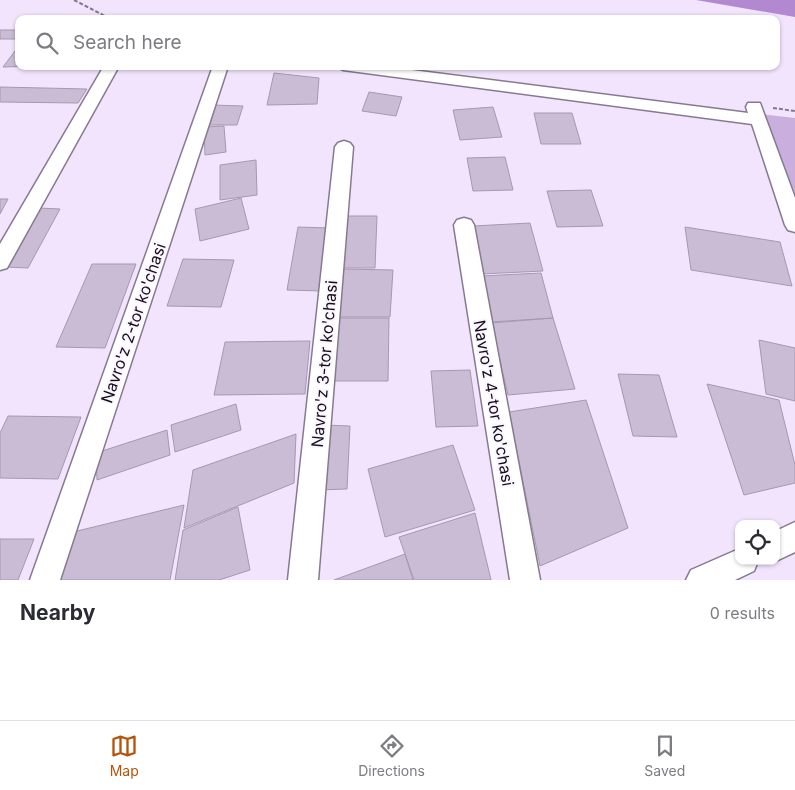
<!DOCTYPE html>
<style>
:root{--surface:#fff;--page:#f2f2f3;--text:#2b2b33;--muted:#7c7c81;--line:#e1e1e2;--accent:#b45309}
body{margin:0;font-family:Inter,sans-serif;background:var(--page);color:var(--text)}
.controls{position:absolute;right:15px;bottom:15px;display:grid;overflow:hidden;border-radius:10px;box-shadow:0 1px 4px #0004}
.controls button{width:45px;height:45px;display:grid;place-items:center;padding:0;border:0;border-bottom:1px solid var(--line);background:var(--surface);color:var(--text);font:25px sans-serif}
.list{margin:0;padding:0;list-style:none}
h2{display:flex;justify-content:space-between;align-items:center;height:65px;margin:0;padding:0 20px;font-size:21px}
h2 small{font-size:16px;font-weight:400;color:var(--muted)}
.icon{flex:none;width:28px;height:28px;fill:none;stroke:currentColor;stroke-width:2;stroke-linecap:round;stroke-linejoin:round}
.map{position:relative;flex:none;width:795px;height:580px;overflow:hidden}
.search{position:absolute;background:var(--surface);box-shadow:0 1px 4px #0004;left:15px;right:15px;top:15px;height:55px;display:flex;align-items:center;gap:12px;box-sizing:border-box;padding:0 18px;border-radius:10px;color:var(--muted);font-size:19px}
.sheet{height:140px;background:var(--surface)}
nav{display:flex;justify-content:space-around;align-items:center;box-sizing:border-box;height:70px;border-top:1px solid var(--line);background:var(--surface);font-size:14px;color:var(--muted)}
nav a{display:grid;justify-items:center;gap:2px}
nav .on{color:var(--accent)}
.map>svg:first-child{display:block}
.green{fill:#caafde}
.water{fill:#b288d0}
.building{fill:#c9bcd4;stroke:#a598af}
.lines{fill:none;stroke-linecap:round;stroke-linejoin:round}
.minor-casing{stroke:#877a90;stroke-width:3}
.path{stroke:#82798a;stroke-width:2;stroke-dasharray:4 2;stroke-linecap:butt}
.minor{fill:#fff;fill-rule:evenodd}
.labels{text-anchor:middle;stroke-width:4;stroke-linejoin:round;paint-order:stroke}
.street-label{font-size:16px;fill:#120d16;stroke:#faf5ff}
</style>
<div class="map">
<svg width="795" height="580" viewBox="0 0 795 580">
<rect width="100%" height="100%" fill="#f2e4fd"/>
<path class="green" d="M 760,114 L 795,118 L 795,206 Z"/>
<path class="water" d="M 696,0 L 795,0 L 795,17 Z"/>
<path class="building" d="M 0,30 L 19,30 L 19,39 L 0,39 Z
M 18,47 L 19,66 L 37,66 L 3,67 Z
M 65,66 L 97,66 L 64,68 Z
M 274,73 L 319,78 L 317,104 L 267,105 Z
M 0,87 L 87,89 L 78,103 L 0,102 Z
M 369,92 L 402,97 L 396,116 L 362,111 Z
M 212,105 L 243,106 L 237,125 L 204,125 Z
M 493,107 L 502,137 L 460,140 L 453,110 Z
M 534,113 L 572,113 L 581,144 L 541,144 Z
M 224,126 L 226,152 L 205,155 L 204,127 Z
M 505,157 L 513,190 L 473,191 L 467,158 Z
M 256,160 L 257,195 L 220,200 L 220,165 Z
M 591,190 L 603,226 L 557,227 L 547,191 Z
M 241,198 L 249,229 L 200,241 L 195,209 Z
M 0,199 L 8,199 L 0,214 Z
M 39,208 L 60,209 L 28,268 L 5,267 Z
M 345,216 L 377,216 L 375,268 L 341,268 Z
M 530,223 L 543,271 L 482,274 L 473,226 Z
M 298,227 L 329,228 L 321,291 L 287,290 Z
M 685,227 L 780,242 L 792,286 L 691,270 Z
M 183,259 L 234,260 L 221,307 L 167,306 Z
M 92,264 L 136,264 L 105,348 L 56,347 Z
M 341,269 L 393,270 L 390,317 L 336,317 Z
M 541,273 L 553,318 L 491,322 L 482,276 Z
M 336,318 L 389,318 L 388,381 L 331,381 Z
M 553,318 L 575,389 L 508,395 L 491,323 Z
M 759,340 L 795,348 L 795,401 L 766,394 Z
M 310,341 L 305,394 L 214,395 L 225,342 Z
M 470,370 L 478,426 L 436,427 L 431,371 Z
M 618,374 L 659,375 L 677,437 L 633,436 Z
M 707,384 L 779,400 L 795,465 L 795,483 L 744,495 Z
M 586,400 L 628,528 L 540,566 L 509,412 Z
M 236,404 L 241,430 L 175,452 L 171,425 Z
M 8,416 L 81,417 L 58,479 L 0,478 L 0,433 Z
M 323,425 L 350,426 L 347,489 L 317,490 Z
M 167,430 L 170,455 L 97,480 L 96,453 Z
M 296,434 L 294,483 L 184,528 L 193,470 Z
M 453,445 L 475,510 L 385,537 L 368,469 Z
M 184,505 L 170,580 L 58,580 L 73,532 Z
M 238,507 L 250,570 L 219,580 L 175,580 L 183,530 Z
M 475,513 L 491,580 L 414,580 L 399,537 Z
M 0,539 L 34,539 L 18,580 L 0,580 Z
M 405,554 L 413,580 L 334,580 Z"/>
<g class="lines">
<defs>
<path id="minor" d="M 104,66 L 119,66 L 7,268 L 0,270 L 0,244 Z
M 213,66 L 228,66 L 60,580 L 30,580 Z
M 336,66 L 380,66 L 748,113 L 746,107 L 748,103 L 760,103 L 795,198 L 795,232 L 788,230 L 785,225 L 752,124 L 343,70 Z
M 344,141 L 350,143 L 353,147 L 318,580 L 288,580 L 335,147 L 338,143 Z
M 464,218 L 471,220 L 474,225 L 540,580 L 510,580 L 454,225 L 457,220 Z
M 795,522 L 795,552 L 776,561 L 776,531 Z
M 739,549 L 739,561 L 758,561 L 754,571 L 735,580 L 686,580 L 691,570 Z"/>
</defs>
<use href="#minor" class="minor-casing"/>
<path class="path" d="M 74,0 L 105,16 L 140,19
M 773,108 L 795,111"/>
<use href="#minor" class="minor"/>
</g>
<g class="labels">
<g class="street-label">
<text transform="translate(133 323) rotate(-71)" y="6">Navro'z 2-tor ko'chasi</text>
<text transform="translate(324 364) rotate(-85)" y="6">Navro'z 3-tor ko'chasi</text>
<text transform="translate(494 403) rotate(80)" y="6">Navro'z 4-tor ko'chasi</text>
</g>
</g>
</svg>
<div class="controls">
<button><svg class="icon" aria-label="locate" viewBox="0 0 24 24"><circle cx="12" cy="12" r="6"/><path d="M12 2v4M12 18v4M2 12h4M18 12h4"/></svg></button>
</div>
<div class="search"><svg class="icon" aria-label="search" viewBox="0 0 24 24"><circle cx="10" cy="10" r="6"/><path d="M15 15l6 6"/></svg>Search here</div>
</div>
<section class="sheet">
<h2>Nearby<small>0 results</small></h2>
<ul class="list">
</ul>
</section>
<nav>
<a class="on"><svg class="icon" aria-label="map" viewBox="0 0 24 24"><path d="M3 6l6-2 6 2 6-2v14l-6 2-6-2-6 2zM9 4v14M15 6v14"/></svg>Map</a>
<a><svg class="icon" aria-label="directions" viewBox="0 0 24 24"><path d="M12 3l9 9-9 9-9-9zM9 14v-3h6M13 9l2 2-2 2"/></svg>Directions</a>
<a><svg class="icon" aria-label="saved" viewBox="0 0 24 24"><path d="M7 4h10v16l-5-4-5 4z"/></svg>Saved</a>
</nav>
